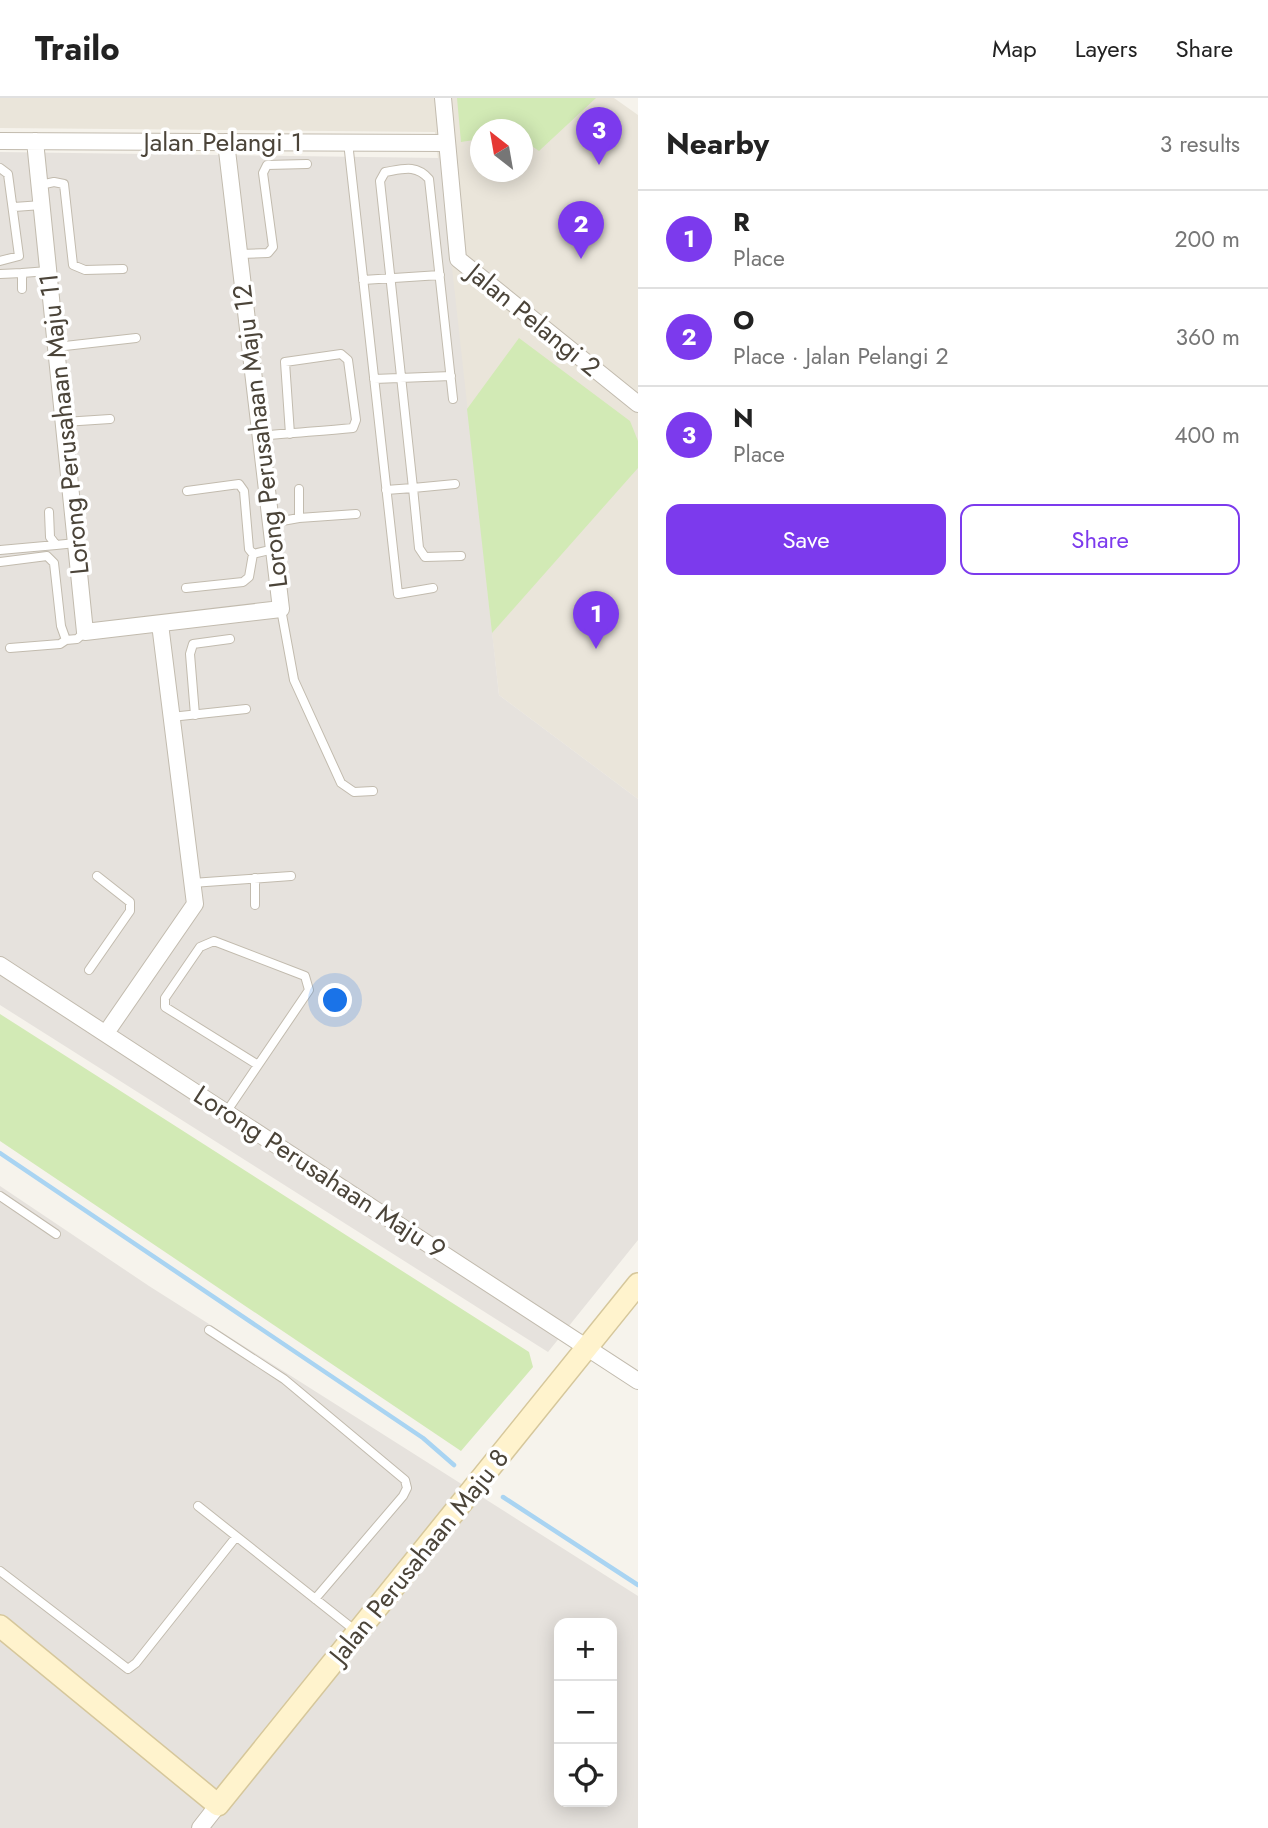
<!DOCTYPE html>
<meta charset="utf-8">
<style>
:root{--surface:#fff;--page:#f2f2f2;--text:#222;--muted:#767676;--line:#e0e0e0;--accent:#7c3aed}
body{margin:0;font-family:Jost,sans-serif;background:var(--page);color:var(--text)}
.controls{position:absolute;right:21px;bottom:21px;display:grid;overflow:hidden;border-radius:14px;box-shadow:0 4px 18px #0003}
.controls button{width:63px;height:63px;display:grid;place-items:center;padding:0;border:0;border-bottom:2px solid var(--line);background:var(--surface);color:var(--text);font:35px sans-serif}
.compass{position:absolute;left:470px;top:21px;width:63px;height:63px;border-radius:50%;background:var(--surface);box-shadow:0 4px 18px #0003;rotate:329deg}
.you{position:absolute;left:336px;top:903px;width:24px;height:24px;margin:-18px;border:5px solid #fff;border-radius:50%;background:#1a73e8;box-shadow:0 0 0 10px #1a73e833}
.badge{display:grid;place-items:center;width:46px;height:46px;border-radius:50%;background:var(--accent);color:#fff;font-size:23px;font-weight:700}
.pin{position:absolute;translate:-50% -58px;filter:drop-shadow(0 2px 4px #0008)}
.pin::after{content:'';position:absolute;top:37px;width:24px;height:21px;background:inherit;clip-path:polygon(0 0,100% 0,50% 100%)}
.list{margin:0;padding:0;list-style:none}
h2{display:flex;justify-content:space-between;align-items:center;height:91px;margin:0;padding:0 28px;font-size:30px}
h2 small{font-size:23px;font-weight:400;color:var(--muted)}
.list li{display:grid;grid-template-columns:46px 1fr auto;gap:21px;align-items:center;box-sizing:border-box;height:98px;padding:0 28px;border-top:2px solid var(--line)}
.list b{display:block;font-size:26px;white-space:nowrap}
.list p{margin:0;font-size:23px;white-space:nowrap;color:var(--muted)}
.list em{font-size:23px;font-style:normal;color:var(--muted)}
.actions{display:flex;gap:14px;padding:21px 28px}
.actions a{flex:1;padding:16px 0;border:2px solid var(--accent);border-radius:14px;text-align:center;font-size:24px;color:var(--accent)}
.actions .main{background:var(--accent);color:#fff}
.icon{flex:none;width:38px;height:38px;fill:none;stroke:currentColor;stroke-width:2;stroke-linecap:round;stroke-linejoin:round}
.map{position:relative;flex:none;width:638px;height:1730px;overflow:hidden}
header{display:flex;align-items:center;gap:42px;box-sizing:border-box;height:98px;padding:0 35px;background:var(--surface);border-bottom:2px solid var(--line)}
header strong{font-size:33px}
nav{display:flex;gap:38px;margin-inline-start:auto;font-size:24px}
main{display:flex}
aside{flex:1;background:var(--surface)}
.map>svg:first-child{display:block}
.residential{fill:#eae5da;fill-rule:evenodd}
.industrial{fill:#e6e2dd;fill-rule:evenodd}
.green{fill:#d2eab5}
.lines{fill:none;stroke-linecap:round;stroke-linejoin:round}
.stream{stroke:#a9d4f2;stroke-width:4.5}
.lane-casing{stroke:#c2bbae;stroke-width:10}
.street-casing{stroke:#c2bbae;stroke-width:18}
.secondary-casing{stroke:#d6c79b;stroke-width:24}
.lane{stroke:#fff;stroke-width:8}
.street{stroke:#fff;stroke-width:16}
.secondary{stroke:#fff3cd;stroke-width:21}
.labels{text-anchor:middle;stroke-width:7;stroke-linejoin:round;paint-order:stroke}
.street-label{font-size:26px;fill:#4b4439;stroke:#fff}
</style>
<header>
<strong>Trailo</strong>
<nav><a>Map</a><a>Layers</a><a>Share</a></nav>
</header>
<main>
<div class="map">
<svg width="638" height="1730" viewBox="0 0 638 1730">
<rect width="100%" height="100%" fill="#f6f3ec"/>
<path class="residential" d="M 0,0 L 614,0 L 638,17 L 638,701 L 499,597 L 435,34 L 0,30 ZM 480,32 L 522,32 L 522,74 L 480,74 Z"/>
<path class="industrial" d="M 0,54 L 440,60 L 499,597 L 638,701 L 638,1142 L 548,1254 L 0,907 Z
M 0,1088 L 149,1188 L 638,1498 L 638,1730 L 0,1730 ZM 559,1525 L 612,1525 L 612,1704 L 559,1704 Z"/>
<path class="green" d="M 457,0 L 596,0 L 539,53 L 523,42 L 522,32 L 480,32 L 480,41 L 461,44 Z
M 519,240 L 630,323 L 638,343 L 638,370 L 492,535 L 467,311 Z
M 0,916 L 529,1254 L 533,1269 L 461,1353 L 0,1043 Z"/>
<g class="lines">
<path class="stream" d="M 0,1055 L 423,1340 L 454,1367
M 503,1399 L 638,1487"/>
<defs>
<path id="lane" d="M 348,44 L 398,496 L 433,490
M 0,70 L 8,76 L 19,158 L 0,163
M 40,87 L 54,84 L 64,86 L 73,167 L 85,172 L 123,171
M 14,109 L 42,107
M 239,156 L 268,155 L 273,149 L 263,75 L 267,67 L 307,66
M 0,176 L 22,175
M 363,182 L 440,177
M 22,191 L 22,175 L 48,173
M 56,249 L 136,240
M 374,281 L 451,278
M 453,301 L 429,81 C 416,66 403,71 385,74 L 380,83 L 413,390 L 455,386
M 64,324 L 110,321
M 261,338 C 291,335 322,333 353,330 L 356,322 L 348,262 L 341,256 L 285,264 L 290,336
M 386,392 L 413,390 L 419,450 L 425,459 L 461,458
M 187,393 L 239,386 L 244,393 L 249,451 L 253,456 L 274,451
M 49,414 L 50,439 L 56,447 L 76,445
M 299,420 L 356,416
M 271,425 L 299,420 L 299,391
M 0,452 L 56,447
M 0,464 L 47,458 L 54,465 L 61,528 L 66,542 L 77,541 L 85,534
M 186,490 L 243,484 L 249,479 L 253,456
M 281,511 L 294,582 L 341,685 L 354,694 L 373,693
M 10,550 L 60,546 L 66,542
M 195,617 L 190,556 L 193,546 L 230,541
M 171,619 L 246,611
M 192,785 L 291,778
M 255,807 L 255,780
M 89,872 L 130,813 L 130,804 L 97,778
M 227,1013 L 309,892 L 305,878 L 214,843 L 200,849 L 165,900 L 165,909 L 258,967
M 0,1098 L 56,1136
M 209,1232 L 284,1281 L 405,1382 L 407,1390 L 403,1398 L 315,1501
M 198,1408 L 357,1534
M 0,1473 L 128,1571 L 136,1565 L 236,1439"/>
<path id="street" d="M 443,0 L 458,161 L 638,306
M 0,43 L 447,45
M 35,43 L 85,534 L 281,511 L 226,44
M 0,867 L 638,1283
M 106,935 L 195,806 L 160,526
M 200,1730 L 218,1707"/>
<path id="secondary" d="M 0,1528 L 218,1707 L 638,1186"/>
</defs>
<use href="#lane" class="lane-casing"/>
<use href="#street" class="street-casing"/>
<use href="#secondary" class="secondary-casing"/>
<use href="#lane" class="lane"/>
<use href="#street" class="street"/>
<use href="#secondary" class="secondary"/>
</g>
<g class="labels">
<g class="street-label">
<text x="223" y="53">Jalan Pelangi 1</text>
<text transform="translate(534 222) rotate(39)" y="9">Jalan Pelangi 2</text>
<text transform="translate(64 326) rotate(-96)" y="9">Lorong Perusahaan Maju 11</text>
<text transform="translate(260 338) rotate(-97)" y="9">Lorong Perusahaan Maju 12</text>
<text transform="translate(320 1074) rotate(33)" y="9">Lorong Perusahaan Maju 9</text>
<text transform="translate(419 1458) rotate(-51)" y="9">Jalan Perusahaan Maju 8</text>
</g>
</g>
</svg>
<div class="controls">
<button>+</button>
<button>−</button>
<button><svg class="icon" aria-label="locate" viewBox="0 0 24 24"><circle cx="12" cy="12" r="6"/><path d="M12 2v4M12 18v4M2 12h4M18 12h4"/></svg></button>
</div>
<svg class="compass" viewBox="-18 -18 36 36"><path d="M0-13l5 13h-10z" fill="#e53935"/><path d="M0 13l5-13h-10z" fill="#767676"/></svg>
<div class="you"></div>
<div class="pin badge" style="left:596px;top:551px">1</div>
<div class="pin badge" style="left:581px;top:161px">2</div>
<div class="pin badge" style="left:599px;top:67px">3</div>
</div>
<aside>
<h2>Nearby<small>3 results</small></h2>
<ul class="list">
<li><span class="badge">1</span><div><b>R</b><p>Place</p></div><em>200 m</em></li>
<li><span class="badge">2</span><div><b>O</b><p>Place · Jalan Pelangi 2</p></div><em>360 m</em></li>
<li><span class="badge">3</span><div><b>N</b><p>Place</p></div><em>400 m</em></li>
</ul>
<div class="actions"><a class="main">Save</a><a>Share</a></div>
</aside>
</main>
